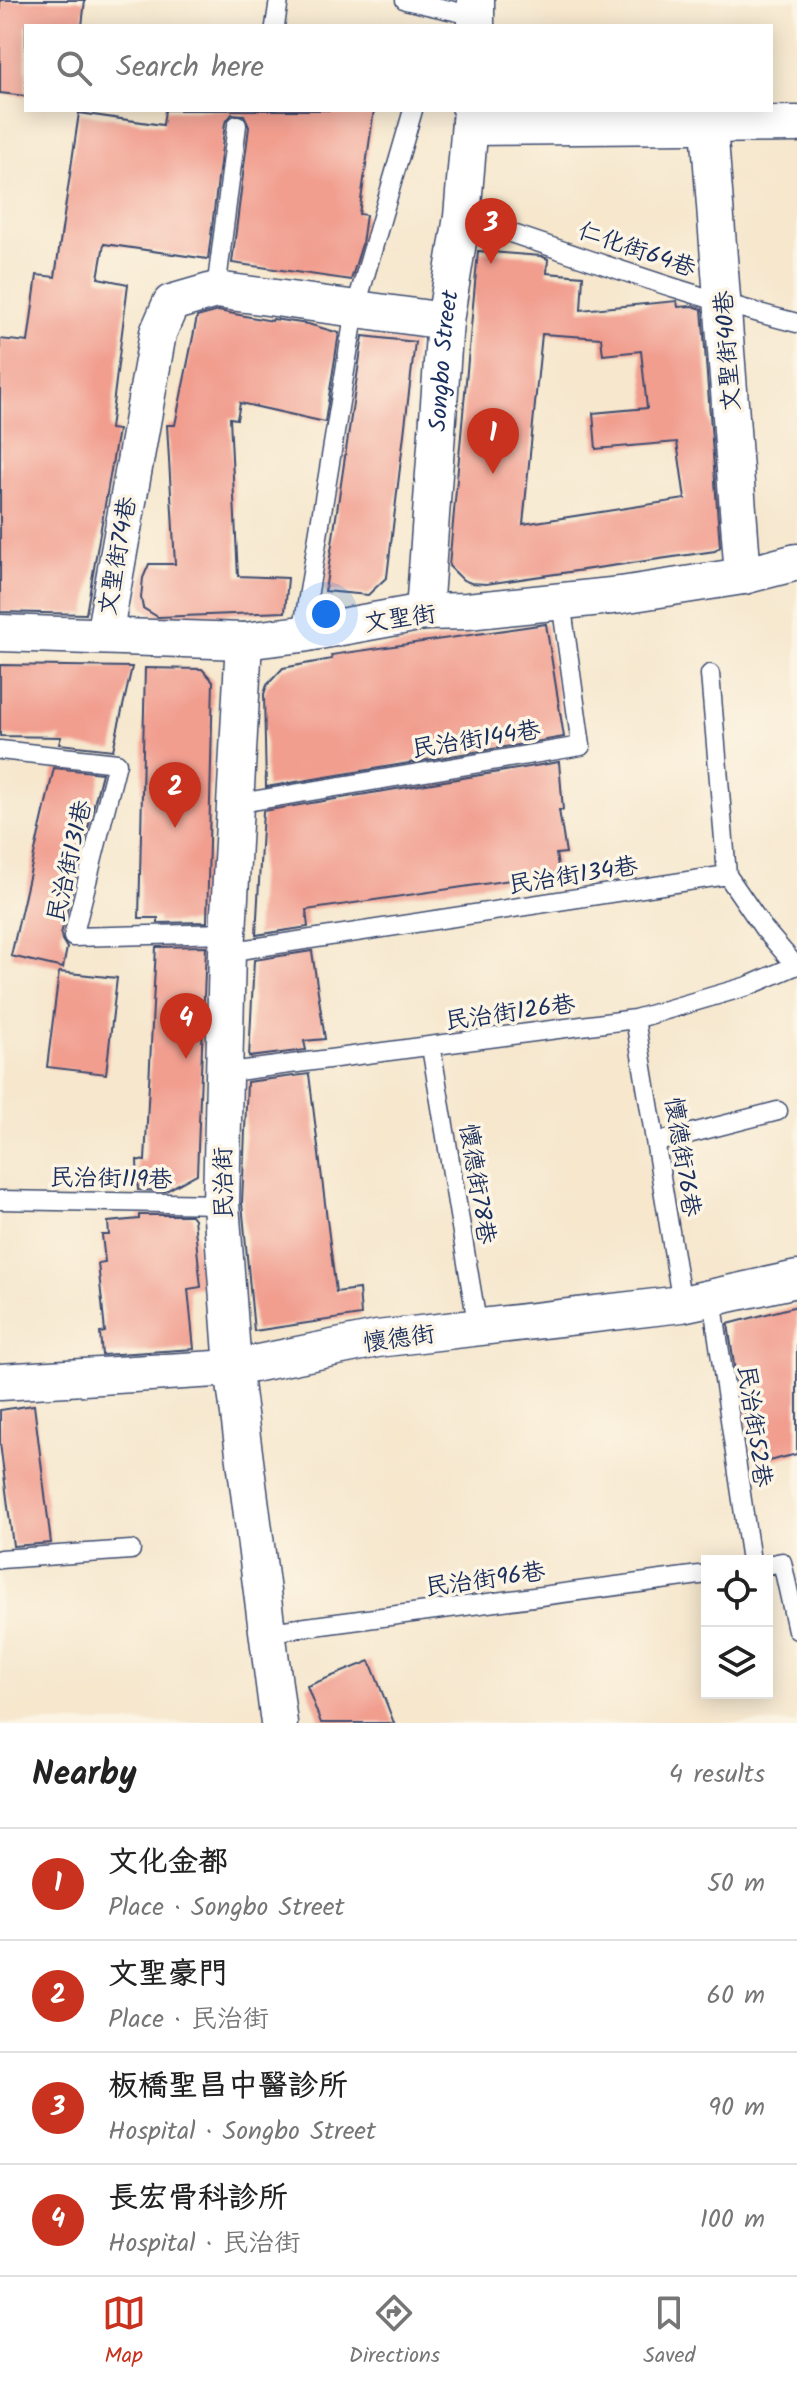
<!DOCTYPE html>
<meta charset="utf-8">
<style>
:root{--surface:#fff;--page:#f2f2f2;--text:#222;--muted:#767676;--line:#e0e0e0;--accent:#c8321e}
body{margin:0;font-family:Kalam,"LXGW WenKai TC",sans-serif;background:var(--page);color:var(--text)}
.controls{position:absolute;right:24px;bottom:24px;display:grid;overflow:hidden;border-radius:0px;box-shadow:0 4px 20px #0003}
.controls button{width:72px;height:72px;display:grid;place-items:center;padding:0;border:0;border-bottom:2px solid var(--line);background:var(--surface);color:var(--text);font:40px sans-serif}
.you{position:absolute;left:326px;top:614px;width:28px;height:28px;margin:-20px;border:6px solid #fff;border-radius:50%;background:#1a73e8;box-shadow:0 0 0 12px #1a73e833}
.badge{display:grid;place-items:center;width:52px;height:52px;border-radius:50%;background:var(--accent);color:#fff;font-size:26px;font-weight:700}
.pin{position:absolute;translate:-50% -66px;filter:drop-shadow(0 2px 4px #0008)}
.pin::after{content:'';position:absolute;top:42px;width:28px;height:24px;background:inherit;clip-path:polygon(0 0,100% 0,50% 100%)}
.list{margin:0;padding:0;list-style:none}
h2{display:flex;justify-content:space-between;align-items:center;height:104px;margin:0;padding:0 32px;font-size:34px}
h2 small{font-size:26px;font-weight:400;color:var(--muted)}
.list li{display:grid;grid-template-columns:52px 1fr auto;gap:24px;align-items:center;box-sizing:border-box;height:112px;padding:0 32px;border-top:2px solid var(--line)}
.list b{display:block;font-size:30px;white-space:nowrap}
.list p{margin:0;font-size:26px;white-space:nowrap;color:var(--muted)}
.list em{font-size:26px;font-style:normal;color:var(--muted)}
.icon{flex:none;width:44px;height:44px;fill:none;stroke:currentColor;stroke-width:2;stroke-linecap:round;stroke-linejoin:round}
.map{position:relative;flex:none;width:797px;height:1723px;overflow:hidden}
.search{position:absolute;background:var(--surface);box-shadow:0 4px 20px #0003;left:24px;right:24px;top:24px;height:88px;display:flex;align-items:center;gap:20px;box-sizing:border-box;padding:0 28px;border-radius:0px;color:var(--muted);font-size:30px}
.sheet{height:552px;background:var(--surface)}
nav{display:flex;justify-content:space-around;align-items:center;box-sizing:border-box;height:112px;border-top:2px solid var(--line);background:var(--surface);font-size:22px;color:var(--muted)}
nav a{display:grid;justify-items:center;gap:4px}
nav .on{color:var(--accent)}
.map>svg:first-child{display:block}
.building{fill:#f19e8f;fill-rule:evenodd}
.lines{fill:none;stroke-linecap:round;stroke-linejoin:round}
.service-casing{stroke:#3c4b6f;stroke-width:21}
.minor-casing{stroke:#3c4b6f;stroke-width:39}
.service{stroke:#fff;stroke-width:18}
.minor{stroke:#fff;stroke-width:36}
.labels{text-anchor:middle;stroke-width:7;stroke-linejoin:round;paint-order:stroke}
.street-label{font-size:24px;fill:#1b2f5e;stroke:#fcf5e5}
</style>
<div class="map">
<svg width="797" height="1723" viewBox="0 0 797 1723">
<rect width="100%" height="100%" fill="#fcf5e5"/>
<filter id="ink" filterUnits="userSpaceOnUse"><feTurbulence type="fractalNoise" baseFrequency=".0125" numOctaves="2"/><feDisplacementMap in="SourceGraphic" scale="16" xChannelSelector="R" yChannelSelector="G"/><feConvolveMatrix kernelMatrix="1 2 1 2 8 2 1 2 1" color-interpolation-filters="sRGB"/></filter>
<filter id="wash" filterUnits="userSpaceOnUse"><feTurbulence type="fractalNoise" baseFrequency=".006" numOctaves="4" result="noise"/><feDisplacementMap in="SourceGraphic" scale="32" xChannelSelector="R" yChannelSelector="G"/><feGaussianBlur stdDeviation="1.8" result="paint"/><feColorMatrix in="noise" values="0 0 0 0 0 0 0 0 0 0 0 0 0 0 0 0 0 1.4 0 .05"/><feComposite in="paint" operator="in"/></filter>
<g filter="url(#wash)">
<rect width="100%" height="100%" fill="#f6e7cd"/>
<g id="blocks">
<path class="building" d="M 0,0 L 85,0 L 82,26 L 26,26 L 26,96 L 0,93 Z
M 165,110 L 374,110 L 359,214 L 366,215 L 362,244 L 351,280 L 232,263 L 249,127 L 244,115 L 232,114 L 225,123 L 208,259 L 104,244 L 98,278 L 128,284 L 110,429 L 118,430 L 86,614 L 0,612 L 0,339 L 28,342 L 37,275 L 55,277 L 79,113 L 163,125 Z
M 478,251 L 541,256 L 548,259 L 547,273 L 583,276 L 581,310 L 677,301 L 678,307 L 692,306 L 702,309 L 720,547 L 715,551 L 486,584 L 471,583 L 463,580 L 449,566 ZM 542,334 L 601,338 L 603,355 L 641,351 L 647,408 L 593,413 L 596,449 L 677,442 L 685,499 L 523,524 Z
M 218,311 L 272,321 L 273,319 L 308,324 L 339,333 L 325,422 L 240,403 L 237,419 L 230,418 L 238,576 L 288,578 L 285,612 L 158,617 L 143,608 L 141,598 L 143,578 L 149,564 L 175,564 L 167,425 L 175,425 L 197,317 Z
M 363,336 L 415,342 L 387,577 L 368,595 L 325,591 Z
M 546,624 L 564,737 L 266,787 L 264,694 L 267,685 L 283,668 L 332,659 L 331,655 Z
M 0,665 L 132,667 L 113,750 L 59,744 L 61,737 L 0,736 Z
M 145,668 L 202,669 L 213,681 L 207,922 L 158,923 L 158,918 L 139,918 Z
M 559,762 L 563,810 L 559,810 L 566,853 L 556,854 L 559,873 L 306,910 L 308,927 L 256,935 L 263,811 Z
M 54,768 L 102,773 L 61,934 L 62,940 L 67,948 L 63,968 L 11,956 Z
M 206,946 L 197,1174 L 166,1191 L 138,1190 L 137,1160 L 145,1161 L 156,947 Z
M 312,951 L 325,1039 L 304,1041 L 306,1050 L 249,1057 L 254,960 Z
M 59,972 L 117,978 L 106,1074 L 47,1067 Z
M 309,1074 L 336,1292 L 359,1289 L 361,1315 L 254,1331 L 242,1203 L 247,1082 Z
M 139,1215 L 191,1215 L 194,1219 L 201,1287 L 188,1289 L 194,1349 L 102,1355 L 100,1333 L 105,1332 L 98,1263 L 105,1262 L 102,1235 L 109,1235 L 108,1222 L 139,1219 Z
M 797,1306 L 797,1454 L 757,1464 L 737,1385 L 728,1324 Z
M 34,1405 L 51,1543 L 13,1546 L 0,1443 L 0,1410 Z
M 370,1661 L 394,1723 L 321,1723 L 307,1686 Z"/>
</g>
</g>
<g filter="url(#ink)">
<use href="#blocks" fill-opacity="0" stroke="#3c4b6f" stroke-width="2"/>
<g class="lines">
<defs>
<path id="service" d="M 405,0 L 476,16
M 275,26 L 279,0
M 462,217 C 573,253 684,295 797,323
M 216,290 L 237,125
M 302,634 L 355,310 L 413,110
M 0,750 L 117,763 L 73,937 L 228,933
M 234,804 L 581,746 L 561,601
M 727,875 L 764,929 L 795,965
M 227,952 L 727,875 L 710,674
M 635,1019 L 682,1304
M 431,1047 L 478,1329
M 222,1073 L 635,1019 L 748,986 L 797,965
M 657,1142 L 778,1111
M 0,1200 L 221,1204
M 712,1298 L 751,1561
M 0,1559 L 131,1550
M 767,1565 L 782,1562 L 797,1630
M 269,1632 L 707,1574"/>
<g id="minor">
<path d="M 476,26 L 476,0"/>
<path d="M 709,126 L 743,576"/>
<path d="M 470,127 L 797,124"/>
<path id="s1" d="M 424,612 L 445,321 L 462,217 L 471,110"/>
<path d="M 0,633 L 244,641 L 302,634 L 424,612 L 467,611 L 621,595 L 743,576 L 797,562"/>
<path d="M 104,636 L 158,333 L 171,303 L 216,290 L 445,321"/>
<path d="M 244,641 L 227,952 L 221,1204 L 233,1368 L 279,1723"/>
<path d="M 0,1382 L 233,1368 L 377,1339 L 682,1304 L 797,1279"/>
</g>
</defs>
<use href="#service" class="service-casing"/>
<use href="#minor" class="minor-casing"/>
<use href="#service" class="service"/>
<use href="#minor" class="minor"/>
</g>
</g>
<g class="labels">
<g class="street-label">
<text transform="translate(637 249) rotate(19)" y="8">仁化街64巷</text>
<text transform="translate(727 351) rotate(-94)" y="8">文聖街40巷</text>
<text dy="8" stroke="none"><textPath href="#s1" startOffset="252">Songbo Street</textPath></text>
<text transform="translate(117 556) rotate(-80)" y="8">文聖街74巷</text>
<text transform="translate(400 618) rotate(-8)" y="8">文聖街</text>
<text transform="translate(476 739) rotate(-9)" y="8">民治街144巷</text>
<text transform="translate(69 861) rotate(-77)" y="8">民治街131巷</text>
<text transform="translate(573 875) rotate(-9)" y="8">民治街134巷</text>
<text transform="translate(510 1012) rotate(-8)" y="8">民治街126巷</text>
<text transform="translate(683 1157) rotate(81)" y="8">懷德街76巷</text>
<text transform="translate(111 1178) rotate(1)" y="8">民治街119巷</text>
<text transform="translate(223 1183) rotate(-91)" y="8">民治街</text>
<text transform="translate(478 1184) rotate(81)" y="8">懷德街78巷</text>
<text transform="translate(399 1338) rotate(-8)" y="8">懷德街</text>
<text transform="translate(755 1426) rotate(82)" y="8">民治街52巷</text>
<text transform="translate(485 1579) rotate(-8)" y="8">民治街96巷</text>
</g>
</g>
</svg>
<div class="controls">
<button><svg class="icon" aria-label="locate" viewBox="0 0 24 24"><circle cx="12" cy="12" r="6"/><path d="M12 2v4M12 18v4M2 12h4M18 12h4"/></svg></button>
<button><svg class="icon" aria-label="layers" viewBox="0 0 24 24"><path d="M12 4l9 5-9 5-9-5zM3 14l9 5 9-5"/></svg></button>
</div>
<div class="you"></div>
<div class="pin badge" style="left:493px;top:474px">1</div>
<div class="pin badge" style="left:175px;top:828px">2</div>
<div class="pin badge" style="left:491px;top:264px">3</div>
<div class="pin badge" style="left:186px;top:1059px">4</div>
<div class="search"><svg class="icon" aria-label="search" viewBox="0 0 24 24"><circle cx="10" cy="10" r="6"/><path d="M15 15l6 6"/></svg>Search here</div>
</div>
<section class="sheet">
<h2>Nearby<small>4 results</small></h2>
<ul class="list">
<li><span class="badge">1</span><div><b>文化金都</b><p>Place · Songbo Street</p></div><em>50 m</em></li>
<li><span class="badge">2</span><div><b>文聖豪門</b><p>Place · 民治街</p></div><em>60 m</em></li>
<li><span class="badge">3</span><div><b>板橋聖昌中醫診所</b><p>Hospital · Songbo Street</p></div><em>90 m</em></li>
<li><span class="badge">4</span><div><b>長宏骨科診所</b><p>Hospital · 民治街</p></div><em>100 m</em></li>
</ul>
</section>
<nav>
<a class="on"><svg class="icon" aria-label="map" viewBox="0 0 24 24"><path d="M3 6l6-2 6 2 6-2v14l-6 2-6-2-6 2zM9 4v14M15 6v14"/></svg>Map</a>
<a><svg class="icon" aria-label="directions" viewBox="0 0 24 24"><path d="M12 3l9 9-9 9-9-9zM9 14v-3h6M13 9l2 2-2 2"/></svg>Directions</a>
<a><svg class="icon" aria-label="saved" viewBox="0 0 24 24"><path d="M7 4h10v16l-5-4-5 4z"/></svg>Saved</a>
</nav>
